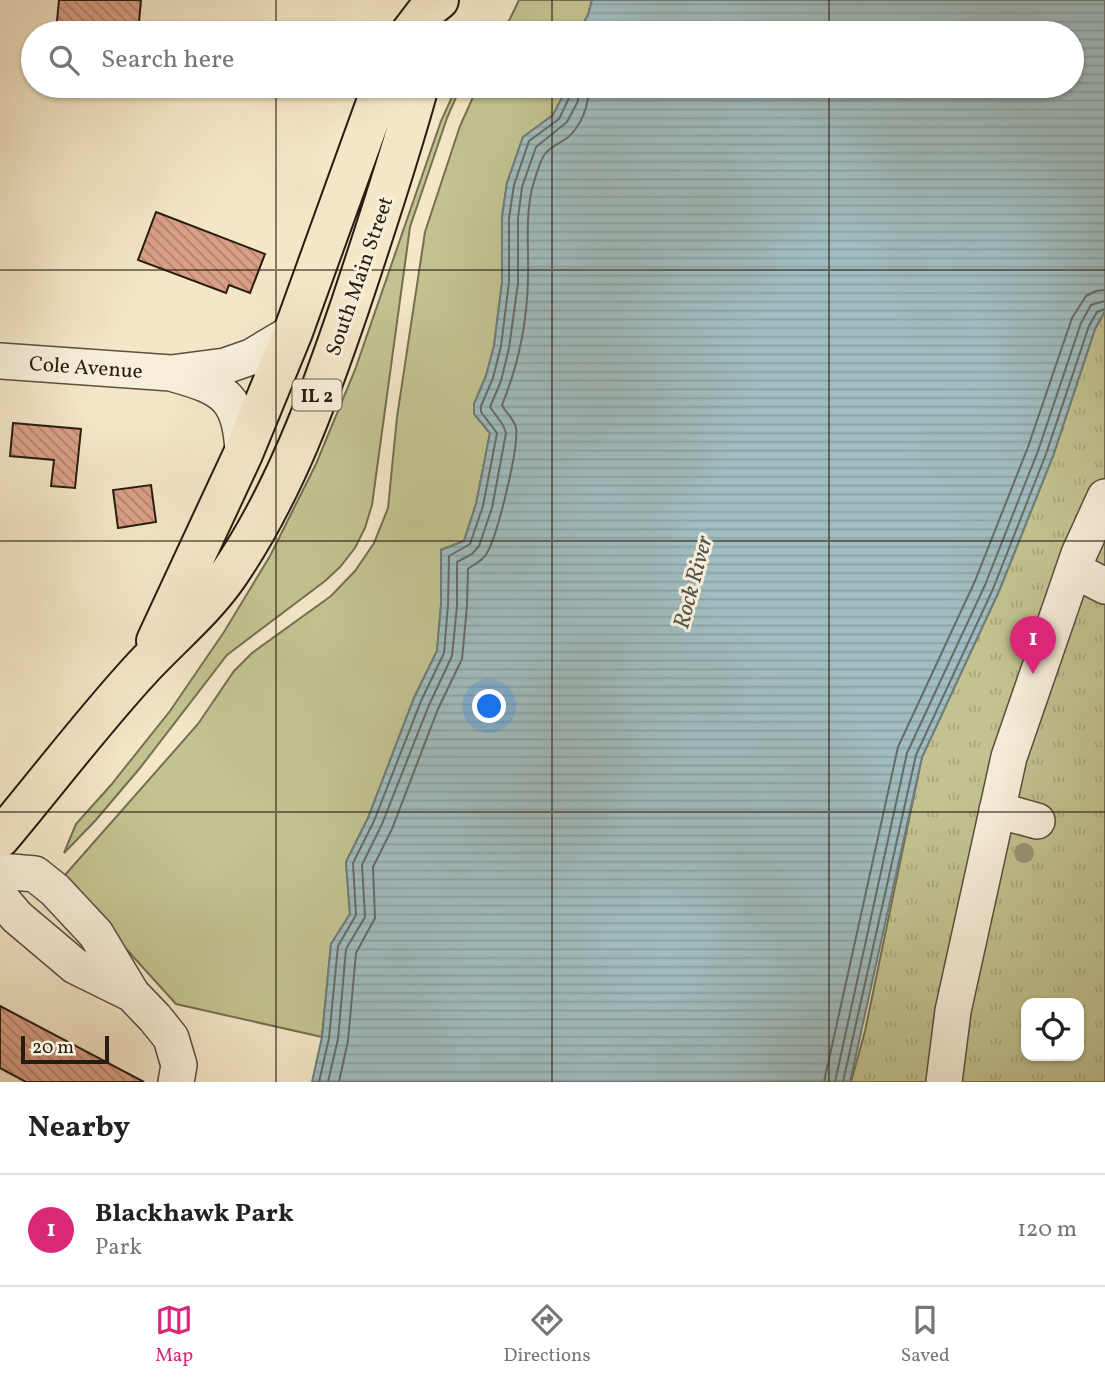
<!DOCTYPE html>
<style>
:root{--surface:#fff;--page:#f6f6f6;--text:#222;--muted:#767676;--line:#e0e0e0;--accent:#db2777}
body{margin:0;font-family:Vollkorn,serif;background:var(--page);color:var(--text)}
.controls{position:absolute;right:21px;bottom:21px;display:grid;overflow:hidden;border-radius:14px;box-shadow:0 2px 5px #0004}
.controls button{width:63px;height:63px;display:grid;place-items:center;padding:0;border:0;border-bottom:2px solid var(--line);background:var(--surface);color:var(--text);font:35px sans-serif}
.scale{position:absolute;left:21px;bottom:18px;width:88px;box-sizing:border-box;padding-left:7px;border:4px solid #271d11;border-top:0;font-size:19px;line-height:24px;white-space:nowrap;color:#271d11;-webkit-text-stroke:5px #f8efdb;paint-order:stroke}
.you{position:absolute;left:490px;top:707px;width:24px;height:24px;margin:-18px;border:5px solid #fff;border-radius:50%;background:#1a73e8;box-shadow:0 0 0 10px #1a73e833}
.badge{display:grid;place-items:center;width:46px;height:46px;border-radius:50%;background:var(--accent);color:#fff;font-size:23px;font-weight:700}
.pin{position:absolute;translate:-50% -58px;filter:drop-shadow(0 2px 4px #0008)}
.pin::after{content:'';position:absolute;top:37px;width:24px;height:21px;background:inherit;clip-path:polygon(0 0,100% 0,50% 100%)}
.list{margin:0;padding:0;list-style:none}
h2{display:flex;justify-content:space-between;align-items:center;height:91px;margin:0;padding:0 28px;font-size:30px}
h2 small{font-size:23px;font-weight:400;color:var(--muted)}
.list li{display:grid;grid-template-columns:46px 1fr auto;gap:21px;align-items:center;box-sizing:border-box;height:112px;padding:0 28px;border-top:2px solid var(--line)}
.list b{display:block;font-size:26px;white-space:nowrap}
.list p{margin:0;font-size:23px;white-space:nowrap;color:var(--muted)}
.list em{font-size:23px;font-style:normal;color:var(--muted)}
.icon{flex:none;width:38px;height:38px;fill:none;stroke:currentColor;stroke-width:2;stroke-linecap:round;stroke-linejoin:round}
.map{position:relative;flex:none;width:1105px;height:1082px;overflow:hidden}
.search{position:absolute;background:var(--surface);box-shadow:0 2px 5px #0004;left:21px;right:21px;top:21px;height:77px;display:flex;align-items:center;gap:18px;box-sizing:border-box;padding:0 24px;border-radius:38px;color:var(--muted);font-size:26px}
.sheet{height:203px;background:var(--surface)}
nav{display:flex;justify-content:space-around;align-items:center;box-sizing:border-box;height:98px;border-top:2px solid var(--line);background:var(--surface);font-size:19px;color:var(--muted)}
nav a{display:grid;justify-items:center;gap:4px}
nav .on{color:var(--accent)}
.map>svg:first-child{display:block}
.green{fill:#c2c391;stroke:#747051;stroke-width:2}
.park{fill:url(#park-tufts);stroke:#747051;stroke-width:2;fill-rule:evenodd}
.water{fill:url(#water-rules);stroke:#707d7a;stroke-width:2}
.lines{fill:none;stroke-linecap:round;stroke-linejoin:round}
.shore{stroke:#646d68;stroke-width:2}
.building{fill:url(#building-back-hatch);stroke:#271d11;stroke-width:2}
.minor-casing{stroke:#5a4f3e;stroke-width:38}
.major-casing{stroke:#271d11;stroke-width:42}
.minor{stroke:#f8efdb;stroke-width:35}
.major{stroke:#f4e6c7;stroke-width:38}
.tree{fill:#9d9378}
.grid{fill:none;stroke:#271d11;stroke-width:2;stroke-opacity:0.55}
.labels{text-anchor:middle;stroke-width:6;stroke-linejoin:round;paint-order:stroke}
.shield{fill:#f8efdb;stroke:#665c4e;stroke-width:2}
.shield-label{font-size:19px;font-weight:bold;fill:#271d11}
.street-label{font-size:21px;fill:#271d11;stroke:#f8efdb}
.water-label{font-size:23px;font-style:italic;fill:#52554e;stroke:#f8efdb}
</style>
<div class="map">
<svg width="1105" height="1082" viewBox="0 0 1105 1082">
<defs>
<pattern id="park-tufts" width="24" height="20" patternUnits="userSpaceOnUse" patternTransform="scale(1.75)"><rect width="24" height="20" fill="#c2c391"/><path d="M3 7l-1-3M5 7V3M7 7l1-3M15 17l-1-3M17 17v-4M19 17l1-3" fill="none" stroke="#a7a77c"/></pattern>
<pattern id="water-rules" width="6" height="5" patternUnits="userSpaceOnUse" patternTransform="scale(1.75)"><rect width="6" height="5" fill="#a1bdc0"/><path d="M0 2.5h6" fill="none" stroke="#8ba2a4"/></pattern>
<pattern id="building-back-hatch" width="6" height="6" patternUnits="userSpaceOnUse" patternTransform="scale(1.75)"><rect width="6" height="6" fill="#da9f86"/><path d="M-1 5l2 2M0 0l6 6M5-1l2 2" fill="none" stroke="#b1816c"/></pattern>
</defs>
<rect width="100%" height="100%" fill="#f4e6c7"/>
<filter id="stains"><feTurbulence type="fractalNoise" baseFrequency=".00286" numOctaves="4"/><feColorMatrix values="0 0 0 0 .2 0 0 0 0 .09 0 0 0 0 .02 0 0 0 .5 -.17"/></filter>
<radialGradient id="worn" r=".72"><stop offset=".6" stop-color="#630" stop-opacity="0"/><stop offset="1" stop-color="#630" stop-opacity=".3"/></radialGradient>
<path class="green" d="M 519,0 L 592,0 L 588,15 L 578,33 L 503,33 Z
M 457,86 L 461,86 L 447,118 L 410,227 L 372,505 L 365,528 L 355,548 L 340,567 L 325,581 L 227,655 L 140,768 L 95,821 L 64,853 L 76,824 L 111,785 L 170,711 L 224,632 L 270,556 L 316,464 L 355,370 L 441,121 Z
M 478,86 L 563,86 L 563,96 L 553,115 L 523,137 L 507,183 L 502,217 L 502,282 L 494,346 L 486,376 L 474,404 L 474,414 L 490,433 L 476,504 L 464,541 L 441,550 L 441,605 L 437,651 L 414,698 L 368,818 L 346,862 L 350,914 L 331,944 L 322,1037 L 176,1004 L 70,887 L 65,875 L 198,724 L 234,671 L 252,653 L 331,596 L 355,571 L 374,543 L 388,508 L 397,417 L 425,232 L 460,126 Z"/>
<path class="park" d="M 1105,311 L 1105,1082 L 851,1082 L 865,1031 L 922,757 L 999,591 L 1053,456 L 1095,329 ZM 1026,1003 L 1079,1003 L 1079,1056 L 1026,1056 Z"/>
<path class="water" d="M 592,0 L 1105,0 L 1105,311 L 1095,329 L 1053,456 L 999,591 L 922,757 L 850,1082 L 312,1082 L 322,1037 L 331,944 L 350,914 L 346,862 L 368,818 L 414,698 L 437,651 L 441,605 L 441,550 L 464,541 L 476,504 L 490,433 L 474,414 L 474,404 L 486,376 L 494,346 L 502,282 L 502,217 L 507,183 L 523,137 L 553,115 L 563,96 L 563,86 L 1072,86 L 1072,33 L 578,33 L 588,15 Z"/>
<g class="lines">
<path class="shore" d="M 319,1082 L 329,1038 L 338,946 L 356,915 L 353,863 L 374,821 L 421,701 L 444,653 L 448,605 L 449,556 L 470,544 L 483,506 L 497,433 L 481,412 L 481,406 L 493,378 L 501,346 L 509,282 L 509,218 L 514,185 L 529,141 L 559,119 L 569,98 L 569,86
M 328,1082 L 338,1039 L 346,949 L 365,917 L 362,865 L 382,824 L 429,705 L 452,656 L 457,606 L 457,562 L 472,554 L 479,546 L 492,508 L 506,433 L 503,425 L 490,407 L 501,381 L 509,348 L 518,283 L 518,218 L 522,187 L 536,147 L 567,122 L 578,101 L 578,86
M 339,1082 L 348,1041 L 356,953 L 375,918 L 373,867 L 392,829 L 438,709 L 462,659 L 467,606 L 468,569 C 473,565 480,562 485,556 C 497,540 519,447 516,428 C 514,419 506,413 502,405 C 518,366 527,322 528,280 C 529,250 525,219 532,189 C 535,179 539,162 545,154 C 550,147 560,143 567,138 C 582,126 589,104 589,86
M 824,1082 L 898,747 L 975,581 L 1028,447 L 1072,318 L 1086,296 L 1096,291 L 1105,290
M 835,1082 L 907,753 L 985,585 L 1038,451 L 1081,323 L 1091,305 L 1105,301
M 843,1082 L 916,755 L 993,589 L 1046,454 L 1089,326 L 1097,312 L 1105,309"/>
</g>
<path class="building" d="M 59,0 L 141,0 L 138,33 L 56,32 Z
M 156,212 L 265,254 L 250,293 L 229,285 L 226,293 L 138,260 Z
M 13,423 L 81,429 L 75,488 L 51,486 L 54,460 L 10,456 Z
M 151,485 L 156,522 L 118,528 L 113,490 Z
M 0,1006 L 144,1082 L 26,1082 L 0,1068 Z"/>
<g class="lines">
<defs>
<path id="minor" d="M 0,361 L 171,373 L 225,366 L 251,357 L 293,332
M 174,374 C 225,388 241,398 243,454
M 1074,570 L 1105,586
M 997,810 L 1037,821
M 0,871 L 35,874 L 55,890 L 96,934 L 132,994 L 155,1018 L 171,1038 L 179,1065 L 176,1082
M 0,897 L 17,917 L 75,966 L 132,994
M 944,1082 L 953,1011 L 1009,757 L 1079,554 L 1105,497"/>
<path id="major" d="M 410,33 L 429,8 L 439,0
M 156,641 L 243,454 L 293,332 L 382,86
M 0,838 C 48,781 93,721 143,667 C 172,636 205,609 229,574 C 285,492 319,397 351,303 C 375,231 399,159 419,86"/>
</defs>
<use href="#minor" class="minor-casing"/>
<use href="#major" class="major-casing"/>
<use href="#minor" class="minor"/>
<use href="#major" class="major"/>
</g>
<circle class="tree" cx="1024" cy="853" r="10"/>
<path class="grid" d="M 276,0 L 276,33M 552,0 L 552,33M 829,0 L 829,33M 276,86 L 276,1082M 552,86 L 552,1082M 829,86 L 829,1082M 0,270 L 1105,270M 0,541 L 1105,541M 0,812 L 1105,812"/>
<g class="labels">
<rect class="shield" x="292.5" y="379.5" width="49" height="31" rx="5"/>
<g class="shield-label">
<text x="317" y="402">IL 2</text>
</g>
<g class="street-label">
<text transform="translate(359 276) rotate(-71)" y="7">South Main Street</text>
<text transform="translate(86 367) rotate(4)" y="7">Cole Avenue</text>
</g>
<g class="water-label">
<text transform="translate(692 582) rotate(-75)" y="8">Rock River</text>
</g>
</g>
<rect width="100%" height="100%" filter="url(#stains)"/>
<rect width="100%" height="100%" fill="url(#worn)"/>
</svg>
<div class="controls">
<button><svg class="icon" aria-label="locate" viewBox="0 0 24 24"><circle cx="12" cy="12" r="6"/><path d="M12 2v4M12 18v4M2 12h4M18 12h4"/></svg></button>
</div>
<div class="scale">20 m</div>
<div class="you"></div>
<div class="pin badge" style="left:1033px;top:674px">1</div>
<div class="search"><svg class="icon" aria-label="search" viewBox="0 0 24 24"><circle cx="10" cy="10" r="6"/><path d="M15 15l6 6"/></svg>Search here</div>
</div>
<section class="sheet">
<h2>Nearby<small></small></h2>
<ul class="list">
<li><span class="badge">1</span><div><b>Blackhawk Park</b><p>Park</p></div><em>120 m</em></li>
</ul>
</section>
<nav>
<a class="on"><svg class="icon" aria-label="map" viewBox="0 0 24 24"><path d="M3 6l6-2 6 2 6-2v14l-6 2-6-2-6 2zM9 4v14M15 6v14"/></svg>Map</a>
<a><svg class="icon" aria-label="directions" viewBox="0 0 24 24"><path d="M12 3l9 9-9 9-9-9zM9 14v-3h6M13 9l2 2-2 2"/></svg>Directions</a>
<a><svg class="icon" aria-label="saved" viewBox="0 0 24 24"><path d="M7 4h10v16l-5-4-5 4z"/></svg>Saved</a>
</nav>
